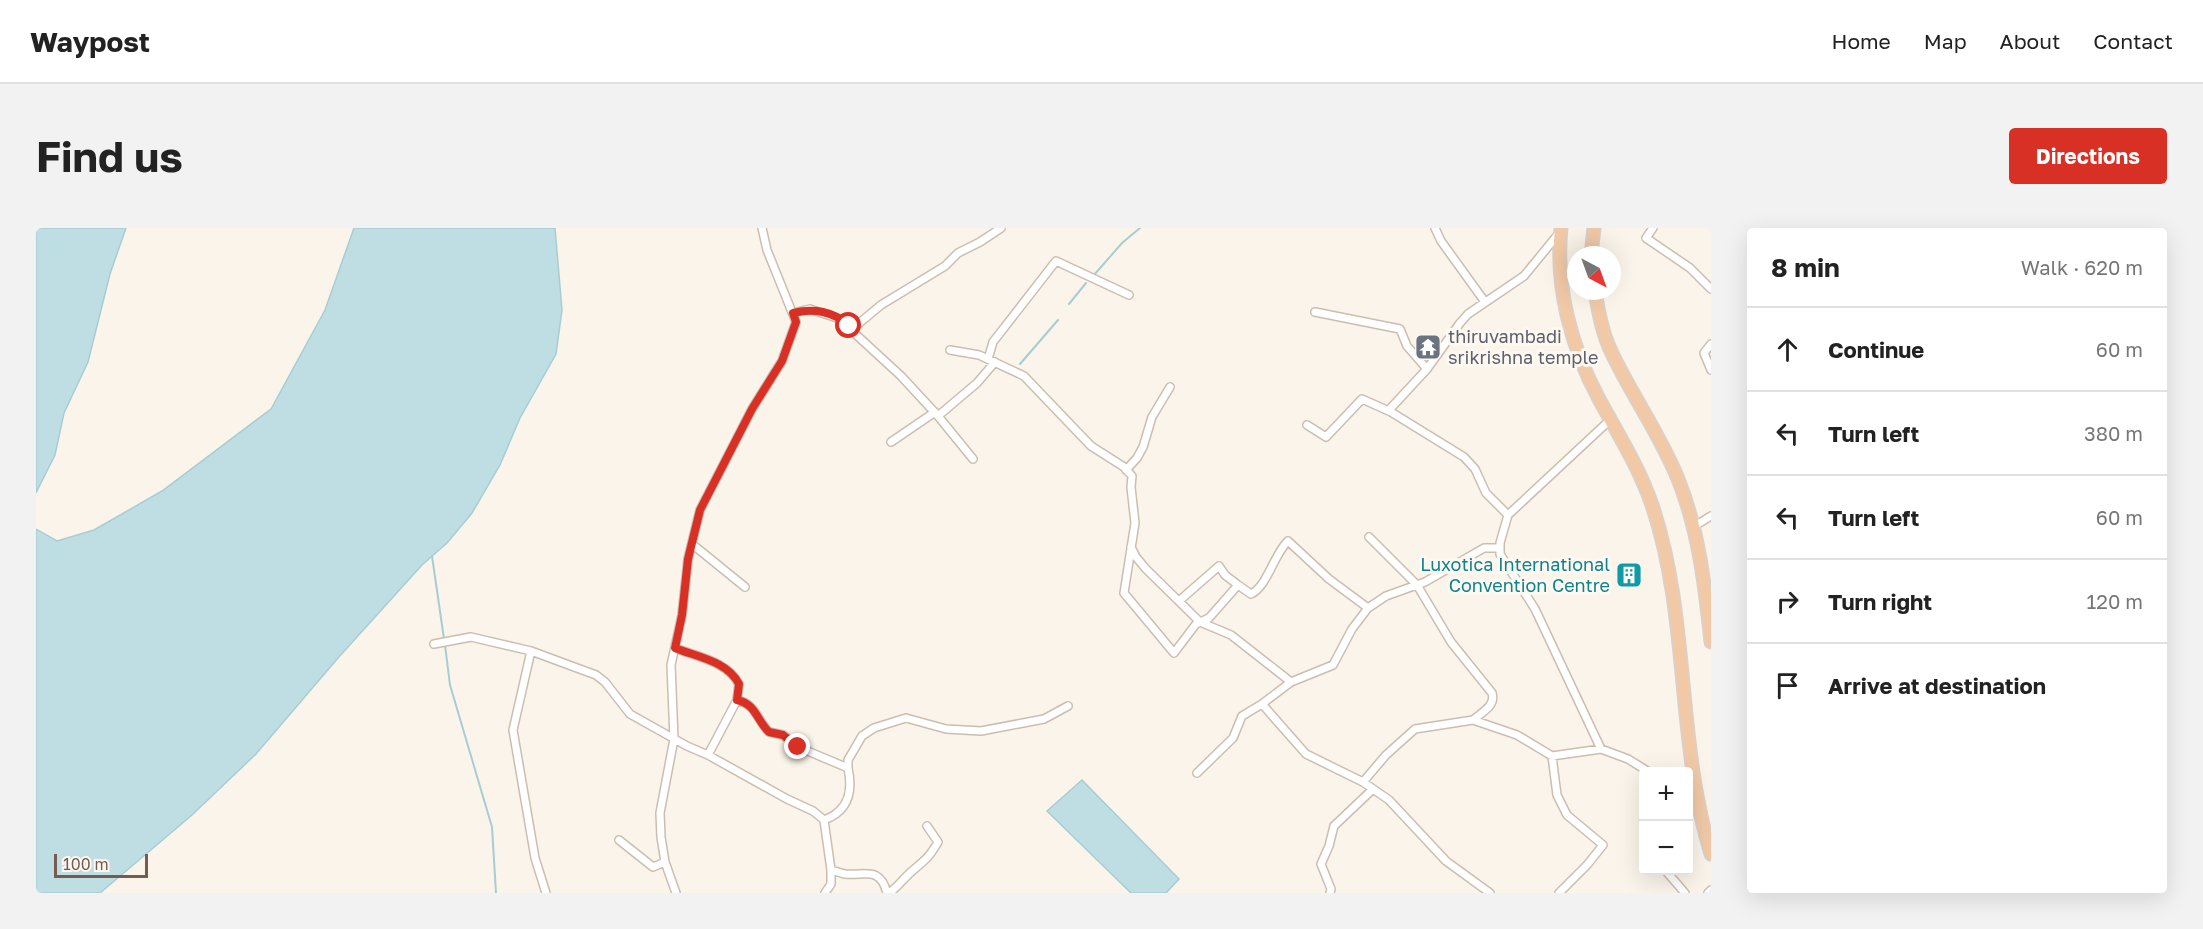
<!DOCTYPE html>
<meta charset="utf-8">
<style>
:root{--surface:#fff;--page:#f2f2f2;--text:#222;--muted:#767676;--line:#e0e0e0;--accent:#d93025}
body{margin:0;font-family:"Golos Text",sans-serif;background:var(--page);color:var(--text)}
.controls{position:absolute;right:18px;bottom:18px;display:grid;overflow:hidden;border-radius:6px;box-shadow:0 6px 24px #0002}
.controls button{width:54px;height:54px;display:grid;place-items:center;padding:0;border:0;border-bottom:2px solid var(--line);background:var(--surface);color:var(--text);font:30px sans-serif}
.compass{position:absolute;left:1531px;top:18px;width:54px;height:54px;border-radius:50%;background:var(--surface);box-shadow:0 6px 24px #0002;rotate:139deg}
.scale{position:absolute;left:18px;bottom:15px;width:94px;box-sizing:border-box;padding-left:6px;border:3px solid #745c4f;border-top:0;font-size:16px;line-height:21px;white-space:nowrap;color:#745c4f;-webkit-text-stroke:4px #fef8f0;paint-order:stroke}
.stop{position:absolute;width:18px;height:18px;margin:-14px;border:4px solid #d93025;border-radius:50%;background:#fff}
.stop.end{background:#d93025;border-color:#fff;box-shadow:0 2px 6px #0008}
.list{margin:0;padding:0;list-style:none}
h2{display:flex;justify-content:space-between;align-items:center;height:78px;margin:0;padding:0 24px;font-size:26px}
h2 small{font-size:20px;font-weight:400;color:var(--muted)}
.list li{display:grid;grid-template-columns:39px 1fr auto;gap:18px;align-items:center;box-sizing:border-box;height:84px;padding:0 24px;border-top:2px solid var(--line)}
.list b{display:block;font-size:22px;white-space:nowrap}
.list em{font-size:20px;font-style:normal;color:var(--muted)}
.icon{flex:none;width:33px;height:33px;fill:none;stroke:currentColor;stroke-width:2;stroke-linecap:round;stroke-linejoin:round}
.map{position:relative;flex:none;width:1675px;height:665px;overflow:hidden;border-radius:6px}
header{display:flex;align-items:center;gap:36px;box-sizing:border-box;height:84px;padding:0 30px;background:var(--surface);border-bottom:2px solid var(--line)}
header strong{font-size:28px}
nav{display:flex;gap:33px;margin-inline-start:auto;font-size:21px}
.intro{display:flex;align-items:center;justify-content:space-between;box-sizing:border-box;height:144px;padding:0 36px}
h1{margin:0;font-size:42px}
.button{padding:15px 27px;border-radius:6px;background:var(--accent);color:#fff;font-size:21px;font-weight:700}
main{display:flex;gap:36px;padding:0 36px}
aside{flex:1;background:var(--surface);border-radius:6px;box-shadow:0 6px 24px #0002}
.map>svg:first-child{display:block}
.water{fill:#bfdee3;stroke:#a7cdd4;stroke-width:1.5}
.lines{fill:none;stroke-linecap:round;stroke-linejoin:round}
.stream{stroke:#a7cdd4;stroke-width:2}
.minor-casing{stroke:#ccbdb0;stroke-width:10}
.trunk-casing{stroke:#d8d1ce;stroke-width:15}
.minor{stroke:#fff;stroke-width:7}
.trunk{stroke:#f1c9a7;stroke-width:12}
.route{stroke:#d93025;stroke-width:8}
.labels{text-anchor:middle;stroke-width:6;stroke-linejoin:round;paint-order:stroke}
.worship-label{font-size:18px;fill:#5b616d;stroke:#fef8f0;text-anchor:start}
.culture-label{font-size:18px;fill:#0d838f;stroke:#fef8f0;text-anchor:end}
</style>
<header>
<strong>Waypost</strong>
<nav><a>Home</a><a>Map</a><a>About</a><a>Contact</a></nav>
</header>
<div class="intro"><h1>Find us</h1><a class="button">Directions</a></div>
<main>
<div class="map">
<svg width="1675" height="665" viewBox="0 0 1675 665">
<rect width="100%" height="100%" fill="#fbf4ea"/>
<path class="water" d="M 0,0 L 90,0 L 74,46 L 52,134 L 28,185 L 19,227 L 0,265 Z
M 318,0 L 519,0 L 526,82 L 520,126 L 484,190 L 464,237 L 436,285 L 411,315 L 386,337 L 302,430 L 220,526 L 156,587 L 64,665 L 0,665 L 0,301 L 21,313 L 58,302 L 126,263 L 235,181 L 289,82 Z
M 1046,552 L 1143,651 L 1130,665 L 1095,665 L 1011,583 Z"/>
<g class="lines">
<path class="stream" d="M 1058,47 L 1086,15 L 1104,0
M 1033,76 L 1050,55
M 984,136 L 1022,92
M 396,328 L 408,411
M 409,417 L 414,457 L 456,599 L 460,665"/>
<defs>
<path id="minor" d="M 1399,0 L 1405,13 L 1449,74
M 1617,0 L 1610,10 L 1654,40 L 1675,61
M 1524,4 L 1488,48 L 1432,86 L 1424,95 L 1391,141 L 1354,181 L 1355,184 L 1428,229 L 1439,241 L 1450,265 L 1472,287 L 1575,191
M 1279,84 L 1364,101 L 1371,118 L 1391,141
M 757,85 L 774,81 L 807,92 L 815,102 L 865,148 L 902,188 L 941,155 L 959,134
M 815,102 L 845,77 L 909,38 L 922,25 L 944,14 L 965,0
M 1675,116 L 1668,125 L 1675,142
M 914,122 L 943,127 L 988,148 L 1055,218 L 1088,239 L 1096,248 L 1095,259 L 1099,295 L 1088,365 L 1138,425 L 1160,396 L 1173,390 L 1202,357 L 1215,366 C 1231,359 1238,326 1252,313 L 1293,351 L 1332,380 L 1316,401 L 1297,437 L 1255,454
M 952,131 L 957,114 L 1020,33 L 1093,67
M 902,188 L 937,231
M 1271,197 L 1290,209 L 1326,171 L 1355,184
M 855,214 L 899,184
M 1090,242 L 1101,230 L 1107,219 L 1116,189 L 1134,159
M 1472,287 L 1464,315 L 1464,326 L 1499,381 L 1565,521
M 1657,299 L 1675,288
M 1333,309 L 1381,357 L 1415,414 L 1456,465 C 1460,478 1446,484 1437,492
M 656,316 L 709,359
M 1095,319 L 1100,329 L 1110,341 L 1164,394 L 1195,407 L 1255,454 L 1226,476 L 1270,526 L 1327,554 L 1350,527 L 1379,501 L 1437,492 L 1481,507 L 1516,528 L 1565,521 L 1592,531 L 1613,544
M 1143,373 L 1183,338 L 1189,347 L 1202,357
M 1332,380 L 1350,368 L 1389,354 L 1448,320 L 1464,320
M 398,416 L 435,409 L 495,423 L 560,447 L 569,454 L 594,486 L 651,518 L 672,527 L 751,571 L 777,583 L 788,592 C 813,583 817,563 812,540 L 762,519 L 747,507 L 733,504 C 721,492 720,476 701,472 L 703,456 C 691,433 661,429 639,420
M 495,423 L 477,502 L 499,630 L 510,665
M 672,527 L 701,472
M 1516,528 L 1521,567 L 1531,587 L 1567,617 L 1551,637 L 1523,665
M 812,540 L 812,532 L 826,508 L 838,500 L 870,490 L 910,501 L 945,503 L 1008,491 L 1032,478
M 1161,545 L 1197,510 L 1206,488 L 1226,476
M 1327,554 L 1353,572 L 1410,633 L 1454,665
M 788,592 L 795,642 C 799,643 804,645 809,646 C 829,648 844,638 851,665
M 583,612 L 617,639 L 629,634
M 1629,642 L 1649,665
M 640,665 L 629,634 L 625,609 L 624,585 L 638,511 L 635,437 L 646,387 L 652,331 L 664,282 L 716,181 L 746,133 L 760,94 L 731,22 L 726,0
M 789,665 L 795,656 L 795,642
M 853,665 C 862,659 867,651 875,644 C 890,631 892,631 902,614 L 891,598
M 1294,665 L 1295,661 L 1285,636 L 1293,618 L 1298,598 L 1337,561
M 1672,665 L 1675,662"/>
<path id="trunk" d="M 1525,0 C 1519,59 1535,119 1563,171 C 1582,206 1603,239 1616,277 C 1654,390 1640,513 1675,626
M 1555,27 L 1558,0
M 1559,63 C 1562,82 1566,104 1574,121 C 1594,165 1624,206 1642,251 C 1663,303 1669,359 1675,414"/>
</defs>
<use href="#minor" class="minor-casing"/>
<use href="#trunk" class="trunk-casing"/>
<use href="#minor" class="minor"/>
<use href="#trunk" class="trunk"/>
</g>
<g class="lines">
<path class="route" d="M 762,519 L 747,507 L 733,504 C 721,493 720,476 701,472 L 703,456 C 691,433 661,429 639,420 L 646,387 L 652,331 L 664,282 L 716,181 L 746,133 L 760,94 L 757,85 C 777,80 798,83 813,98"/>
</g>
<defs>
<symbol id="temple-square" viewBox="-11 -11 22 22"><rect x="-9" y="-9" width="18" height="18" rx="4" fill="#6b7280" stroke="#fef8f0"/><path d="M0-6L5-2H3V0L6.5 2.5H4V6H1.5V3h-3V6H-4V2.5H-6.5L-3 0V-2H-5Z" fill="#fff"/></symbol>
<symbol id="building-square" viewBox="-11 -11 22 22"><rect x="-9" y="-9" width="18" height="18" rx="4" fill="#0f9aa8" stroke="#fef8f0"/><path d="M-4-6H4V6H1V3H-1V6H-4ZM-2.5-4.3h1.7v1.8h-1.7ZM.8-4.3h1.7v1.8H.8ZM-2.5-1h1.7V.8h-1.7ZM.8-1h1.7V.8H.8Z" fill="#fff"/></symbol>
</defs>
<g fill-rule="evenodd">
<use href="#temple-square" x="1377" y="104" width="30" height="30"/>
<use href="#building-square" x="1578" y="332" width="30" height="30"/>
</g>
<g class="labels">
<g class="worship-label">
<text x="1412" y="115">thiruvambadi<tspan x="1412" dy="21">srikrishna temple</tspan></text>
</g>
<g class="culture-label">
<text x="1574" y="343">Luxotica International<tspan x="1574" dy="21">Convention Centre</tspan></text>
</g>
</g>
</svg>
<div class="controls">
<button>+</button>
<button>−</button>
</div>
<svg class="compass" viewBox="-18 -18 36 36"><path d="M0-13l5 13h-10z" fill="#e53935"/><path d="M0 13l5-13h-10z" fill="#767676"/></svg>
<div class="scale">100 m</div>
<div class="stop" style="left:813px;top:98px"></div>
<div class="stop end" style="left:762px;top:519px"></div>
</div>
<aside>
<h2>8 min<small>Walk · 620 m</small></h2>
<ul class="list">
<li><svg class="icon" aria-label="ahead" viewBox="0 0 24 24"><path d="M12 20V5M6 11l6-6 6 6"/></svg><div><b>Continue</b></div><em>60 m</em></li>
<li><svg class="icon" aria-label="left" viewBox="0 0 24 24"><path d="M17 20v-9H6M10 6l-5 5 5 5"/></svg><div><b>Turn left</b></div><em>380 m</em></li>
<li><svg class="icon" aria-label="left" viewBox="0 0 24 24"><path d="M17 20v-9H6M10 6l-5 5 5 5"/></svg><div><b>Turn left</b></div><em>60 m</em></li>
<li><svg class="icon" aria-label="right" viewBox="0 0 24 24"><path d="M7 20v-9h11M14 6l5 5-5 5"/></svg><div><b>Turn right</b></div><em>120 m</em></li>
<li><svg class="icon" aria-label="arrive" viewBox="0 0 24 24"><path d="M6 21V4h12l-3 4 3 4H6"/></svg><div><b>Arrive at destination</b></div></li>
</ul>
</aside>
</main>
